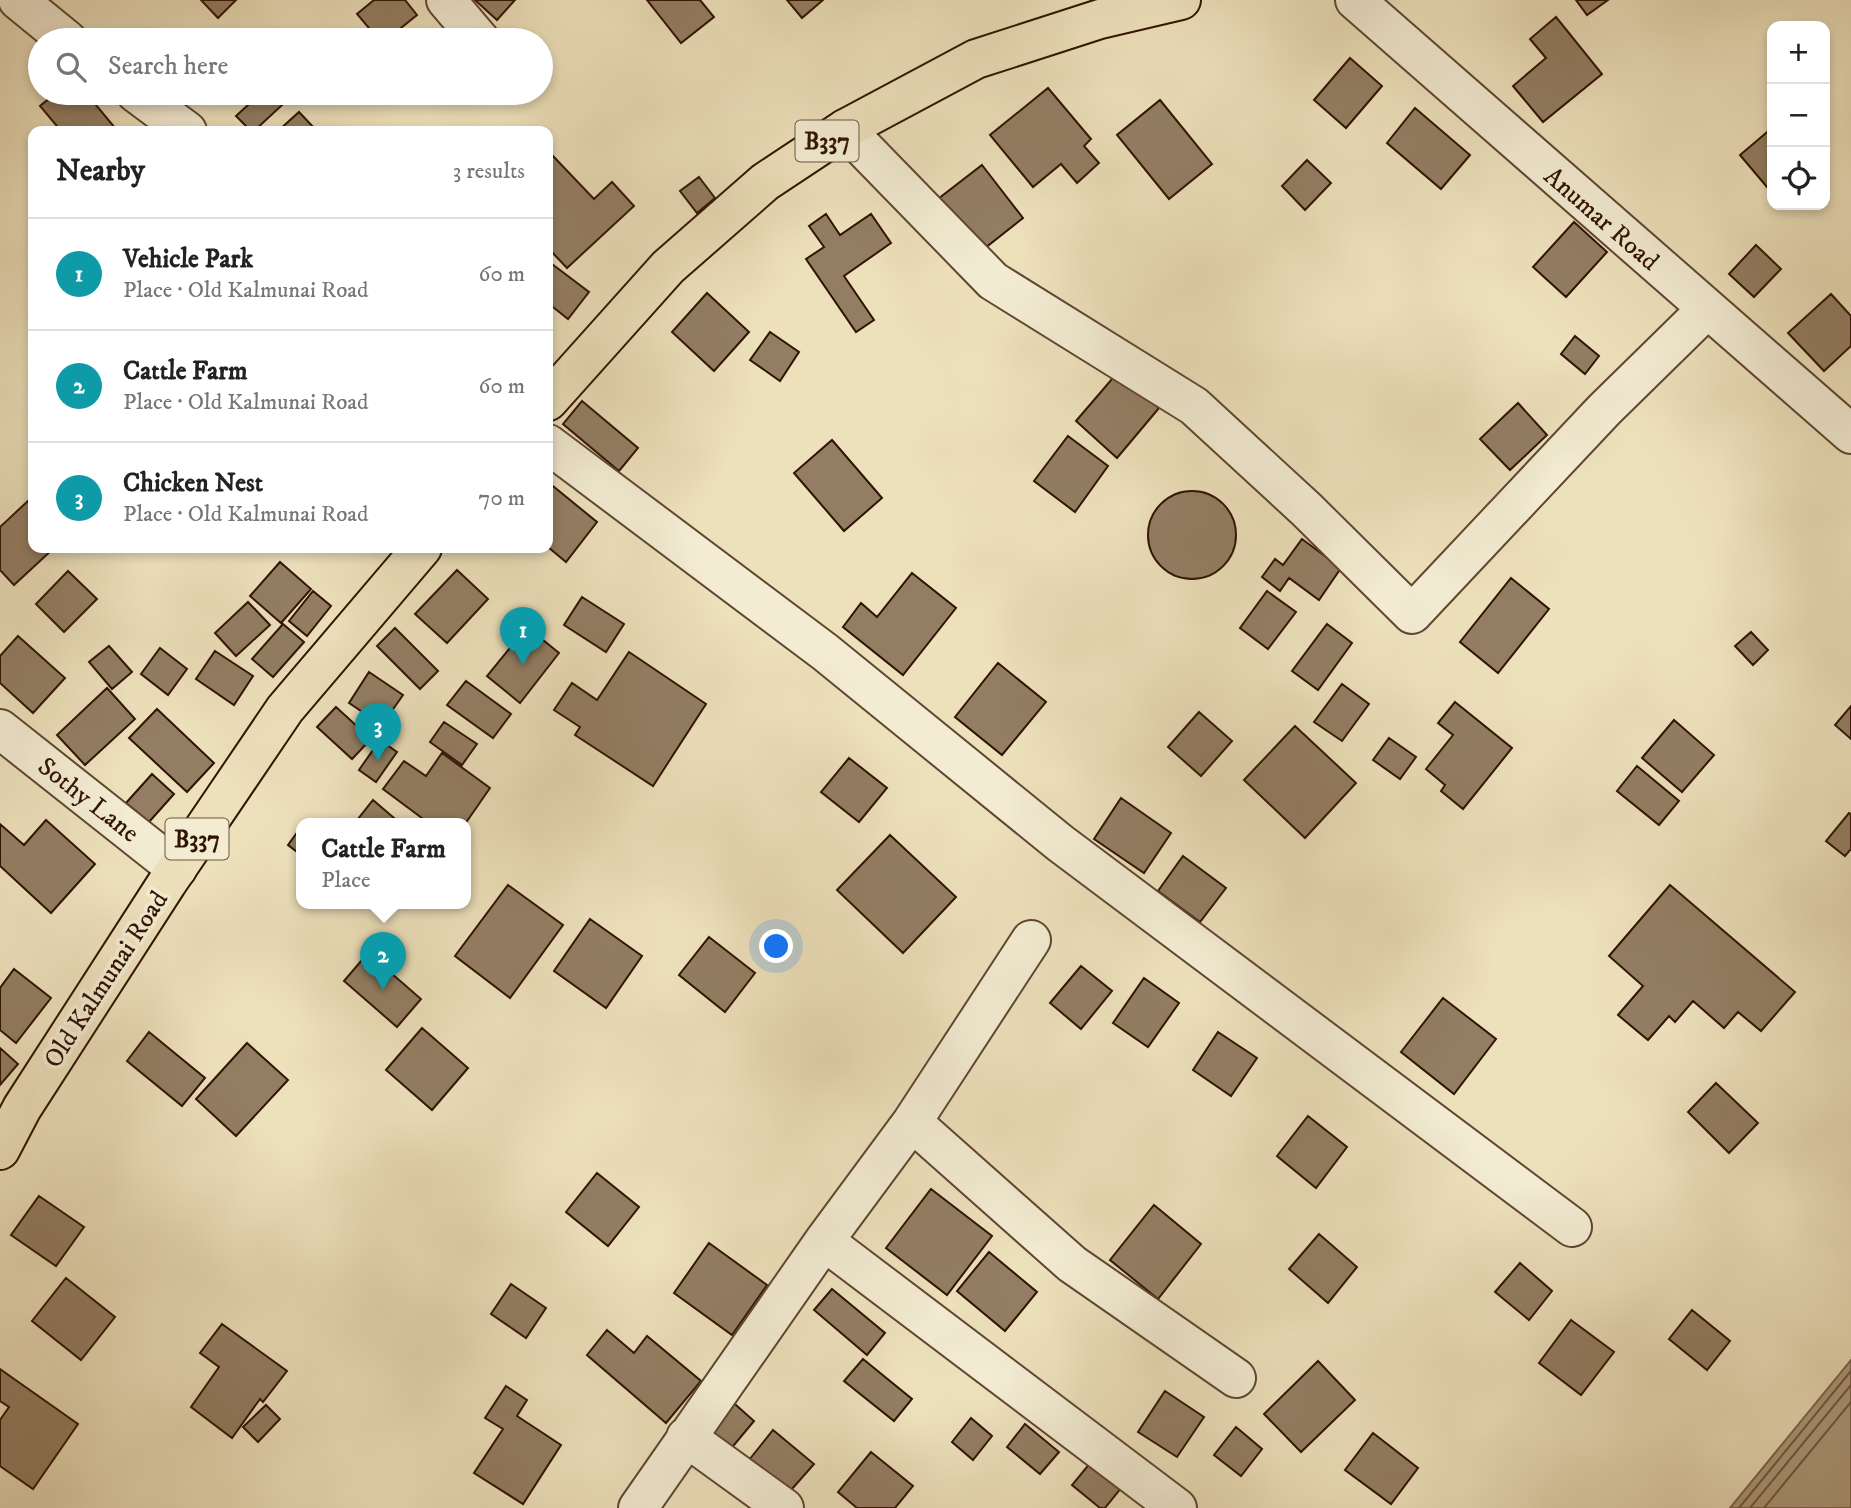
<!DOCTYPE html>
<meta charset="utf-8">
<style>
:root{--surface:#fff;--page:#f6f6f6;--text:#222;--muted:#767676;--line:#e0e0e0;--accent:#8f2418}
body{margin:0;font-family:"IM FELL DW Pica",serif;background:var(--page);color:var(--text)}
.controls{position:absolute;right:21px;top:21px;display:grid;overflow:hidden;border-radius:14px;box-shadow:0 4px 10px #0003}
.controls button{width:63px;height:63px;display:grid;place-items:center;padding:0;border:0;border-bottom:2px solid var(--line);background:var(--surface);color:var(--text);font:35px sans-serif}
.you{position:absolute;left:777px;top:947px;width:24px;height:24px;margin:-18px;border:5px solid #fff;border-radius:50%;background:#1a73e8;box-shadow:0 0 0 10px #1a73e833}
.badge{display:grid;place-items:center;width:46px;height:46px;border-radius:50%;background:var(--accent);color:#fff;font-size:23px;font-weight:700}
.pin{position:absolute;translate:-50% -58px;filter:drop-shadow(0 2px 4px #0008)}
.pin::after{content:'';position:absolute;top:37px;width:24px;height:21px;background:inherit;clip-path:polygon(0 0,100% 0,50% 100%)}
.popup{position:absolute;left:296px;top:818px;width:175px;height:91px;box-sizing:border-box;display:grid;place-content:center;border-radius:14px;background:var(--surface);filter:drop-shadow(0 2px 5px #0005);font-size:23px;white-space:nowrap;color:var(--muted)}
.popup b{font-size:26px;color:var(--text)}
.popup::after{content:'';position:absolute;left:50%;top:100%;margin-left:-14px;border:14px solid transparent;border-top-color:var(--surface)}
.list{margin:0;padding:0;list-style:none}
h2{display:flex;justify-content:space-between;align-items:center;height:91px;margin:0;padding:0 28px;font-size:30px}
h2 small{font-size:23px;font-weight:400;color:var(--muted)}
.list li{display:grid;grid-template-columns:46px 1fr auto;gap:21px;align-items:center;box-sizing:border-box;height:112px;padding:0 28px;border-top:2px solid var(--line)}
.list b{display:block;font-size:26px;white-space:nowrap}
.list p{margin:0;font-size:23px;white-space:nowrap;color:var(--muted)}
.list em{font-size:23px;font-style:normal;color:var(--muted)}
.icon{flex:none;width:38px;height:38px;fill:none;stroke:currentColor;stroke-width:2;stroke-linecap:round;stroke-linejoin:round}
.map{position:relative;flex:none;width:1851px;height:1508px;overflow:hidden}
.search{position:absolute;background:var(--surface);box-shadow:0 4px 10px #0003;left:28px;top:28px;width:525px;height:77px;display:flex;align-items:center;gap:18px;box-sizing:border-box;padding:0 24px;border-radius:38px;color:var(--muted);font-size:26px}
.panel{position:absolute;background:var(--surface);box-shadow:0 4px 10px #0003;left:28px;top:126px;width:525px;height:427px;border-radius:14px}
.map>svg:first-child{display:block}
.water{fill:#ad9b7d;stroke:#7b654c;stroke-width:2}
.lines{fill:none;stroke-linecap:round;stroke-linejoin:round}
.shore{stroke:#6f5740;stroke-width:2}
.building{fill:#937e63;stroke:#311303;stroke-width:2}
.minor-casing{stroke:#604631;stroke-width:42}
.major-casing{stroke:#311303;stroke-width:42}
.minor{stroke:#f3ecd3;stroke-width:38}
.major{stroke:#ede1bc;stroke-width:38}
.labels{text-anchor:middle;stroke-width:7;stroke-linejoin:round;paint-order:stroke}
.shield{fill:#f3ecd3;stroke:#6b5441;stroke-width:2}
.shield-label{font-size:24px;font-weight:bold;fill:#311303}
.street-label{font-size:26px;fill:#311303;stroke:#f3ecd3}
</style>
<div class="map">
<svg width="1851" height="1508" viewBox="0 0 1851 1508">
<rect width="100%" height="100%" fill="#ede1bc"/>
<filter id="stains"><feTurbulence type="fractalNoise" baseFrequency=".00286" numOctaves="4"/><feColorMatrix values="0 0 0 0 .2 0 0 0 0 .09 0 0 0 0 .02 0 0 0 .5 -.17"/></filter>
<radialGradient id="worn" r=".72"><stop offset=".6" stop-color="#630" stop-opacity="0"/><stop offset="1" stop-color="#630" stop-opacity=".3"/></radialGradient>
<path class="water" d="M 1851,1360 L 1851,1508 L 1730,1508 Z"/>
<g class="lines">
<path class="shore" d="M 1739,1508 L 1851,1371
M 1750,1508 L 1851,1385
M 1764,1508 L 1851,1402"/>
</g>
<path class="building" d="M 201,0 L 236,0 L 218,18 Z
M 374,0 L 405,0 L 417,15 L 386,40 L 379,40 L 357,14 Z
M 475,0 L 515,0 L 497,20 Z
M 647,0 L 700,0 L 714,17 L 681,43 Z
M 787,0 L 823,0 L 802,18 Z
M 1576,0 L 1608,0 L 1587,15 Z
M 1556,17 L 1602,74 L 1543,122 L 1513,86 L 1546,58 L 1530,39 Z
M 1350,58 L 1382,86 L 1346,128 L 1314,100 Z
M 1048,88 L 1091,139 L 1084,146 L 1099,163 L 1077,183 L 1061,164 L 1033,187 L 990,135 Z
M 56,93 L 86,93 L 116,129 L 113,131 L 61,131 L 40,106 Z
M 261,93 L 295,93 L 254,131 L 251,131 L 236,116 Z
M 1160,100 L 1212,164 L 1169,199 L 1117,135 Z
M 1415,108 L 1470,155 L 1441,189 L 1387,143 Z
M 299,112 L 317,131 L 278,131 Z
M 1772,128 L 1772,193 L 1740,155 Z
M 553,156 L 594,199 L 612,182 L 634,206 L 567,268 L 548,248 L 548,161 Z
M 1307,160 L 1331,183 L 1305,210 L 1282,186 Z
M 982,165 L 1023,218 L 980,252 L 938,199 Z
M 699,177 L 715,198 L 697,213 L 680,191 Z
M 826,214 L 840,235 L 871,214 L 891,243 L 844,276 L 874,320 L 856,332 L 806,259 L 824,247 L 809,226 Z
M 1574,222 L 1607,252 L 1566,297 L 1533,267 Z
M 1756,245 L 1781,269 L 1754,297 L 1729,274 Z
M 548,261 L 589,292 L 568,319 L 548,303 Z
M 707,293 L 749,332 L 714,371 L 672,332 Z
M 1831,294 L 1851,316 L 1851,346 L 1824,371 L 1788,333 Z
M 770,332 L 799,352 L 780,381 L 750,360 Z
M 1575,336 L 1599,356 L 1585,374 L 1561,354 Z
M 1118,372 L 1159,408 L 1117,458 L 1076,421 Z
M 582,401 L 638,448 L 619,471 L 563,424 Z
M 1518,403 L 1547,435 L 1510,470 L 1480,439 Z
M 1068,436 L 1108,466 L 1075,512 L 1034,481 Z
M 832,440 L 882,498 L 844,531 L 794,473 Z
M 548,482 L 597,522 L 566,562 L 548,547 Z
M1148 535a44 44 0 1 1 88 0a44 44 0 1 1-88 0Z
M 29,500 L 33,505 L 33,548 L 54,548 L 14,585 L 0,570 L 0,527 Z
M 1302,539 L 1341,568 L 1319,600 L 1289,578 L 1280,591 L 1262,577 L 1275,559 L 1283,565 Z
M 280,562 L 311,589 L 281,623 L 250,596 Z
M 457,570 L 488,599 L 447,643 L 415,614 Z
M 68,571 L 97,599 L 64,632 L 36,604 Z
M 912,573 L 956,608 L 903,675 L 843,627 L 861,603 L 877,617 Z
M 1511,578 L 1549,609 L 1498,673 L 1460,642 Z
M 313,591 L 331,606 L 307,636 L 289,621 Z
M 1267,591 L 1296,612 L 1268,649 L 1240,628 Z
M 582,597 L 624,624 L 606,652 L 564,625 Z
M 248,602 L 270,625 L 236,656 L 215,633 Z
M 283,624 L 304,642 L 273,677 L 252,659 Z
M 1327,624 L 1352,643 L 1318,690 L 1292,671 Z
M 527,627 L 559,653 L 520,703 L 487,676 Z
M 395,628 L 438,671 L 420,689 L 377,646 Z
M 1751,632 L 1768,650 L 1753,665 L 1735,646 Z
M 18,636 L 65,678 L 33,713 L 0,683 L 0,656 Z
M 109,646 L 132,672 L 112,689 L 89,662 Z
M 160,648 L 187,669 L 168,695 L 141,674 Z
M 215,651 L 253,676 L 234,705 L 196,679 Z
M 629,652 L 706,704 L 653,786 L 575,735 L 580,727 L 554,710 L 572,683 L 597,700 Z
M 998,663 L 1046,702 L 1002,755 L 955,717 Z
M 369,672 L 403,695 L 382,725 L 349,703 Z
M 466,681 L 511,714 L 493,738 L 447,705 Z
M 1342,684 L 1369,704 L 1342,741 L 1314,722 Z
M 107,688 L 135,719 L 85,765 L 57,735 Z
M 1455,702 L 1512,748 L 1463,809 L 1441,791 L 1445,785 L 1426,769 L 1453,735 L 1438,723 Z
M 1851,706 L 1851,739 L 1835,725 Z
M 336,707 L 371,739 L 352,759 L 317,727 Z
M 157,709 L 214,763 L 187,792 L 129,738 Z
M 1199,712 L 1232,741 L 1201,776 L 1168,747 Z
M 1674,720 L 1714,755 L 1682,792 L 1642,758 Z
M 444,722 L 477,744 L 462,765 L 430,742 Z
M 1295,726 L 1356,783 L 1305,838 L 1244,780 Z
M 1389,738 L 1416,757 L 1400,779 L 1373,760 Z
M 380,740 L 397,752 L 376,782 L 359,770 Z
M 442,753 L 490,788 L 465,824 L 430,824 L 383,789 L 404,761 L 426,776 Z
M 849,758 L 887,788 L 859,822 L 821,792 Z
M 1637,766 L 1679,801 L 1659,825 L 1617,791 Z
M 152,774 L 174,794 L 149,822 L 126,803 Z
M 1121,798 L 1171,833 L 1144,873 L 1094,839 Z
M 373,800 L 401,824 L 354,824 Z
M 1849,813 L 1851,814 L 1851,849 L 1845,856 L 1826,841 Z
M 46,820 L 95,864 L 51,913 L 0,866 L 0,824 L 24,845 Z
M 301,827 L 301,855 L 288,845 Z
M 890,835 L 956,897 L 903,953 L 837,890 Z
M 1183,856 L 1226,888 L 1200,922 L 1158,891 Z
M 508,885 L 563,925 L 510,998 L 455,956 Z
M 1670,885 L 1795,992 L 1761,1031 L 1738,1012 L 1724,1028 L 1693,1001 L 1675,1022 L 1669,1016 L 1648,1040 L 1618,1015 L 1643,986 L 1609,956 Z
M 590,919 L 642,956 L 606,1008 L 554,971 Z
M 709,937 L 755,973 L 725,1012 L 679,975 Z
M 368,953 L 421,999 L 397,1027 L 344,981 Z
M 1081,966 L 1112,991 L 1081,1029 L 1050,1003 Z
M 14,969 L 51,998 L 16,1043 L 0,1030 L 0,988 Z
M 1144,978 L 1179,1003 L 1148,1047 L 1113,1023 Z
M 1443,998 L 1496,1039 L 1454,1094 L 1401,1052 Z
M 422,1028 L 468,1068 L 432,1110 L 386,1070 Z
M 149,1032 L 205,1078 L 182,1106 L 127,1061 Z
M 1218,1032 L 1257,1058 L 1231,1096 L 1193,1070 Z
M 247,1043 L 288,1080 L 236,1136 L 196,1099 Z
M 0,1048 L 18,1064 L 0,1085 Z
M 1716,1083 L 1758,1123 L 1729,1153 L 1688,1112 Z
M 1308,1116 L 1347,1147 L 1316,1188 L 1277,1156 Z
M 597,1173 L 639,1207 L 608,1246 L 566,1212 Z
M 931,1189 L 992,1236 L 947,1295 L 886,1248 Z
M 39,1196 L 84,1227 L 56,1266 L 11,1235 Z
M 1154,1205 L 1201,1244 L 1158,1299 L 1110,1260 Z
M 1319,1234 L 1357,1267 L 1328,1303 L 1289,1269 Z
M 709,1243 L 767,1285 L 732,1335 L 674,1293 Z
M 989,1252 L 1037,1292 L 1005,1331 L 957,1291 Z
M 1520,1263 L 1552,1291 L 1529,1320 L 1495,1292 Z
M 66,1278 L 115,1317 L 81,1360 L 32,1321 Z
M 511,1284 L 546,1308 L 526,1338 L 491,1314 Z
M 832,1289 L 885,1333 L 867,1355 L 814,1310 Z
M 1692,1310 L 1730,1341 L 1707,1370 L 1669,1339 Z
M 1571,1320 L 1614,1352 L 1581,1395 L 1539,1363 Z
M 222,1324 L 287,1371 L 263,1402 L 260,1399 L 232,1438 L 191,1407 L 219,1367 L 200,1353 Z
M 607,1330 L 634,1353 L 647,1336 L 701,1381 L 666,1423 L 587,1355 Z
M 863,1359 L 912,1399 L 894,1421 L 844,1381 Z
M 1318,1361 L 1355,1400 L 1301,1452 L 1264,1414 Z
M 0,1369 L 78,1424 L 33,1489 L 0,1466 L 0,1420 L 9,1407 L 0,1401 Z
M 506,1386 L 527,1400 L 517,1416 L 561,1445 L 523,1504 L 474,1473 L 503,1429 L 485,1418 Z
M 1165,1391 L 1204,1417 L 1177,1457 L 1138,1432 Z
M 727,1397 L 754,1421 L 729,1451 L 701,1428 Z
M 266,1405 L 280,1419 L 258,1442 L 243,1427 Z
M 971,1418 L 992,1436 L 973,1460 L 952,1442 Z
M 1025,1424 L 1059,1452 L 1040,1474 L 1007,1447 Z
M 1236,1427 L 1262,1449 L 1241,1476 L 1214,1455 Z
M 773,1430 L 814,1464 L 784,1498 L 745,1465 Z
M 1373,1433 L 1418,1468 L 1391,1504 L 1345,1470 Z
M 871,1452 L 913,1486 L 895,1508 L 857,1508 L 838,1492 Z
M 1091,1462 L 1122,1487 L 1105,1508 L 1100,1508 L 1072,1485 Z"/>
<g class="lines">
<defs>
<path id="minor" d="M 18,0 L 67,40
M 446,0 L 480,40
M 1355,0 L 1851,434
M 136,93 L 187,131
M 845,129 L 993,281 L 1194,406 L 1307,510 L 1412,614 L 1604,410 L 1706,310
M 548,444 L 825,652 L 1060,843 L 1572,1227
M 0,729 L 177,869
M 912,1122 L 1072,1264 L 1236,1378
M 824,1241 L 1177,1508
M 686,1437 L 784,1508
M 638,1508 L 824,1241 L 912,1122 L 1031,940"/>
<path id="major" d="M 548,401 L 668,267 L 765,182 L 845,129 L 976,59 L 1100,19 L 1181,0
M 0,1150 L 22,1108 L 167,883 L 285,709 L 422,548"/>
</defs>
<use href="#minor" class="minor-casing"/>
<use href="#major" class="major-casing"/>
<use href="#minor" class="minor"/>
<use href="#major" class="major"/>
</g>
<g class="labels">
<g class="shield">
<rect x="795.5" y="120.5" width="63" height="41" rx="5"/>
<rect x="165.5" y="818.5" width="63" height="41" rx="5"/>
</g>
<g class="shield-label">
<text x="827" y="149">B337</text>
<text x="197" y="847">B337</text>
</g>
<g class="street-label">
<text transform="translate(1602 218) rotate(41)" y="9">Anumar Road</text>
<text transform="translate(89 799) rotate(38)" y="9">Sothy Lane</text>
<text transform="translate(105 979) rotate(-57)" y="9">Old Kalmunai Road</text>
</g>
</g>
<rect width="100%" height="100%" filter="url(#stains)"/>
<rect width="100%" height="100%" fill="url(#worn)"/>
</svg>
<div class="controls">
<button>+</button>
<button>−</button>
<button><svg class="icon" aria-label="locate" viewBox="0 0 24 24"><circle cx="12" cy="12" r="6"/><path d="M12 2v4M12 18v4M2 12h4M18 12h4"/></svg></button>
</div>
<div class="you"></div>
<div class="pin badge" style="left:523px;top:665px;background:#0f9aa8">1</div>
<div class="pin badge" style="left:383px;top:990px;background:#0f9aa8">2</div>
<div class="popup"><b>Cattle Farm</b>Place</div>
<div class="pin badge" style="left:378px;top:761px;background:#0f9aa8">3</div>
<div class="search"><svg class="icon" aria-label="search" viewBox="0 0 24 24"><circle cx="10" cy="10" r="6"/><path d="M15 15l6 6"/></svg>Search here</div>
<section class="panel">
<h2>Nearby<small>3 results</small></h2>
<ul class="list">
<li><span class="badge" style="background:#0f9aa8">1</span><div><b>Vehicle Park</b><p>Place · Old Kalmunai Road</p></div><em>60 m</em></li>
<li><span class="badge" style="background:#0f9aa8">2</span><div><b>Cattle Farm</b><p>Place · Old Kalmunai Road</p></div><em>60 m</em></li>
<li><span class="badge" style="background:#0f9aa8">3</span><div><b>Chicken Nest</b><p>Place · Old Kalmunai Road</p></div><em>70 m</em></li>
</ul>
</section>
</div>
